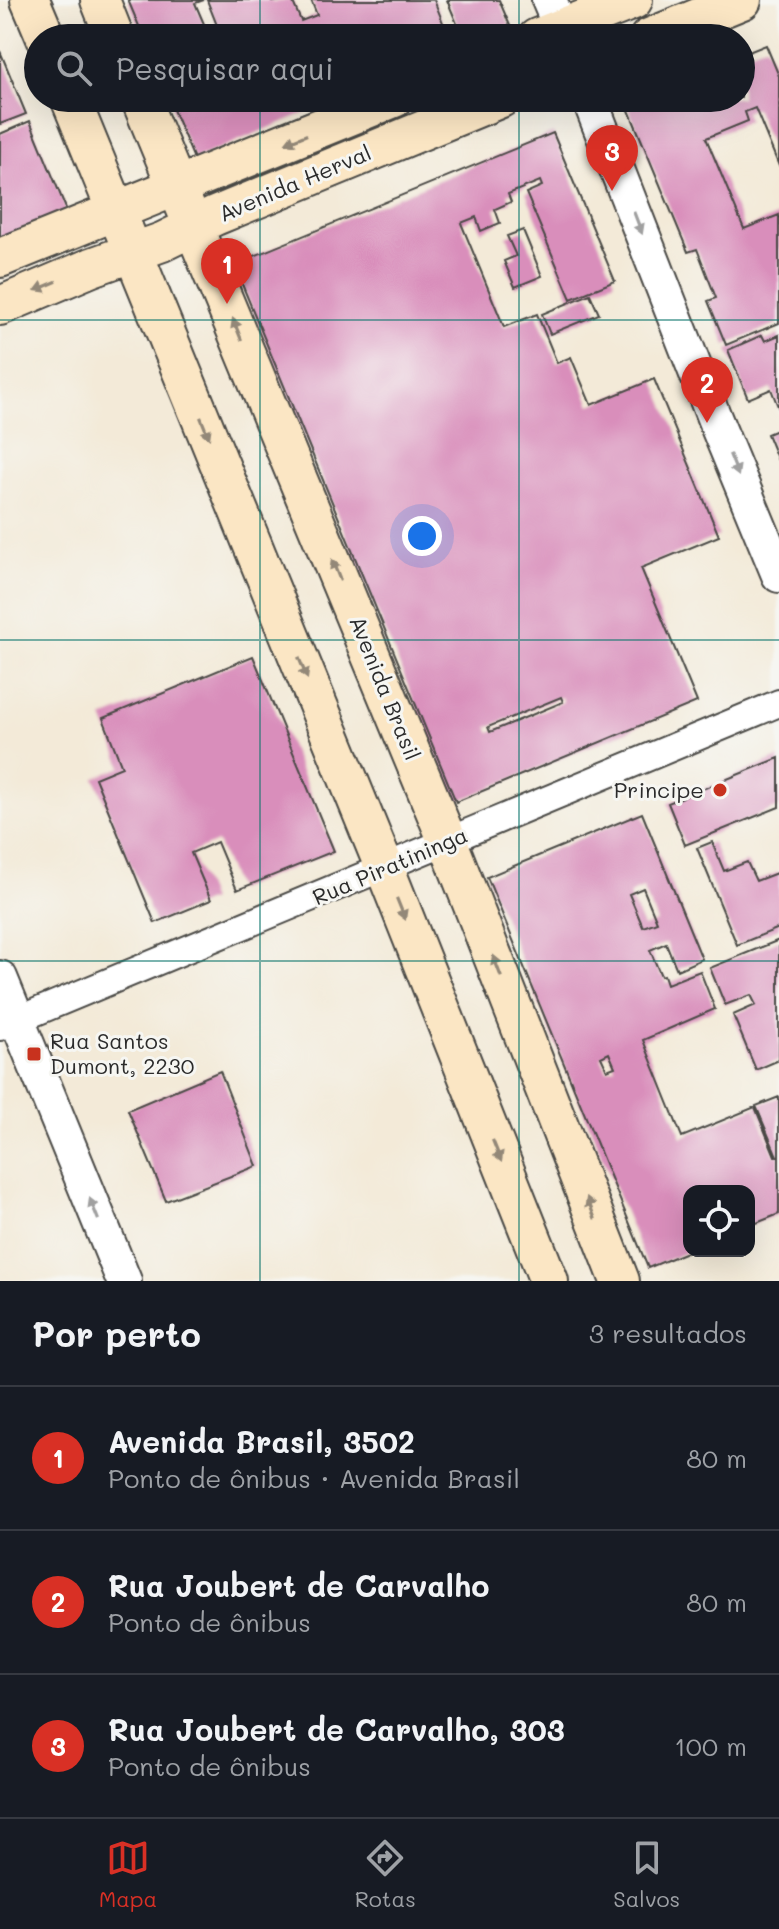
<!DOCTYPE html>
<html lang="pt">
<meta charset="utf-8">
<style>
:root{--surface:#171b24;--page:#20242c;--text:#f1f3f6;--muted:#9ea1a6;--line:#363941;--accent:#d93025}
body{margin:0;font-family:Mali,sans-serif;background:var(--page);color:var(--text)}
.controls{position:absolute;right:24px;bottom:24px;display:grid;overflow:hidden;border-radius:16px;box-shadow:0 8px 32px #0002}
.controls button{width:72px;height:72px;display:grid;place-items:center;padding:0;border:0;border-bottom:2px solid var(--line);background:var(--surface);color:var(--text);font:40px sans-serif}
.you{position:absolute;left:422px;top:536px;width:28px;height:28px;margin:-20px;border:6px solid #fff;border-radius:50%;background:#1a73e8;box-shadow:0 0 0 12px #1a73e833}
.badge{display:grid;place-items:center;width:52px;height:52px;border-radius:50%;background:var(--accent);color:#fff;font-size:26px;font-weight:700}
.pin{position:absolute;translate:-50% -66px;filter:drop-shadow(0 2px 4px #0008)}
.pin::after{content:'';position:absolute;top:42px;width:28px;height:24px;background:inherit;clip-path:polygon(0 0,100% 0,50% 100%)}
.list{margin:0;padding:0;list-style:none}
h2{display:flex;justify-content:space-between;align-items:center;height:104px;margin:0;padding:0 32px;font-size:34px}
h2 small{font-size:26px;font-weight:400;color:var(--muted)}
.list li{display:grid;grid-template-columns:52px 1fr auto;gap:24px;align-items:center;box-sizing:border-box;height:144px;padding:0 32px;border-top:2px solid var(--line)}
.list b{display:block;font-size:30px;white-space:nowrap}
.list p{margin:0;font-size:26px;white-space:nowrap;color:var(--muted)}
.list em{font-size:26px;font-style:normal;color:var(--muted)}
.icon{flex:none;width:44px;height:44px;fill:none;stroke:currentColor;stroke-width:2;stroke-linecap:round;stroke-linejoin:round}
.map{position:relative;flex:none;width:779px;height:1281px;overflow:hidden}
.search{position:absolute;background:var(--surface);box-shadow:0 8px 32px #0002;left:24px;right:24px;top:24px;height:88px;display:flex;align-items:center;gap:20px;box-sizing:border-box;padding:0 28px;border-radius:44px;color:var(--muted);font-size:30px}
.sheet{height:536px;background:var(--surface)}
nav{display:flex;justify-content:space-around;align-items:center;box-sizing:border-box;height:112px;border-top:2px solid var(--line);background:var(--surface);font-size:22px;color:var(--muted)}
nav a{display:grid;justify-items:center;gap:4px}
nav .on{color:var(--accent)}
.map>svg:first-child{display:block}
.building{fill:#d98ebb;fill-rule:evenodd}
.lines{fill:none;stroke-linecap:round;stroke-linejoin:round}
.minor-casing{stroke:#494845;stroke-width:30}
.tertiary-casing{stroke:#494845;stroke-width:38}
.secondary-casing{stroke:#494845;stroke-width:42}
.minor{stroke:#fff;stroke-width:26}
.tertiary{stroke:#fff;stroke-width:34}
.secondary{stroke:#fbe6c4;stroke-width:38}
.oneway{fill:#938878}
.oneway2{fill:#a0a0a0}
.grid{fill:none;stroke:#0f766e;stroke-width:2;stroke-opacity:0.55}
.poi-dot{fill:#c8321e;stroke:#f6f6f2;stroke-width:3}
.labels{text-anchor:middle;stroke-width:6;stroke-linejoin:round;paint-order:stroke}
.street-label{font-size:22px;fill:#2b2b2b;stroke:#f6f6f2}
.poi-label{font-size:22px;fill:#2b2b2b;stroke:#f6f6f2;text-anchor:end}
</style>
<div class="map">
<svg width="779" height="1281" viewBox="0 0 779 1281">
<rect width="100%" height="100%" fill="#f6f6f2"/>
<filter id="ink" filterUnits="userSpaceOnUse"><feTurbulence type="fractalNoise" baseFrequency=".0125" numOctaves="2"/><feDisplacementMap in="SourceGraphic" scale="16" xChannelSelector="R" yChannelSelector="G"/><feConvolveMatrix kernelMatrix="1 2 1 2 8 2 1 2 1" color-interpolation-filters="sRGB"/></filter>
<filter id="wash" filterUnits="userSpaceOnUse"><feTurbulence type="fractalNoise" baseFrequency=".006" numOctaves="4" result="noise"/><feDisplacementMap in="SourceGraphic" scale="32" xChannelSelector="R" yChannelSelector="G"/><feGaussianBlur stdDeviation="1.8" result="paint"/><feColorMatrix in="noise" values="0 0 0 0 0 0 0 0 0 0 0 0 0 0 0 0 0 1.4 0 .05"/><feComposite in="paint" operator="in"/></filter>
<g filter="url(#wash)">
<rect width="100%" height="100%" fill="#f3ead8"/>
<g id="blocks">
<path class="building" d="M 128,0 L 204,0 L 195,3 L 210,38 L 144,38 Z
M 207,0 L 272,0 L 272,2 L 292,0 L 301,21 L 317,15 L 311,0 L 434,0 L 449,38 L 222,38 Z
M 447,0 L 499,0 L 511,28 L 487,38 L 463,38 Z
M 766,45 L 779,76 L 779,166 L 755,108 L 745,112 L 748,121 L 706,138 L 744,229 L 779,215 L 779,323 L 726,345 L 708,301 L 716,298 L 697,249 L 688,252 L 626,103 L 639,98 L 741,98 L 741,55 Z
M 0,51 L 26,114 L 0,124 Z
M 168,98 L 235,98 L 238,106 L 249,101 L 247,98 L 341,98 L 194,159 Z
M 30,121 L 67,211 L 0,239 L 0,134 Z
M 553,133 L 615,281 L 571,299 L 526,193 L 542,186 L 540,181 L 508,194 L 511,202 L 495,209 L 500,223 L 481,231 L 476,217 L 461,223 L 504,327 L 537,314 L 557,363 L 571,357 L 591,405 L 654,379 L 719,536 L 641,568 L 697,702 L 456,802 L 237,272 L 242,261 ZM 561,697 L 563,702 L 490,732 L 488,727 Z
M 523,230 L 542,276 L 515,287 L 504,261 L 516,256 L 507,236 Z
M 590,294 L 599,314 L 550,334 L 542,314 Z
M 762,335 L 765,341 L 779,335 L 779,409 L 771,389 L 748,399 L 728,350 Z
M 779,429 L 779,463 L 767,434 Z
M 253,656 L 334,851 L 237,890 L 217,842 L 191,853 L 211,900 L 155,923 L 95,778 L 122,767 L 103,718 Z
M 779,758 L 779,807 L 685,845 L 668,803 Z
M 642,813 L 702,959 L 677,970 L 666,943 L 650,950 L 661,976 L 664,975 L 667,984 L 700,971 L 715,1009 L 643,1040 L 682,1137 L 755,1107 L 775,1156 L 777,1156 L 756,1106 L 779,1097 L 779,1214 L 749,1226 L 749,1191 L 689,1191 L 689,1251 L 648,1268 L 487,877 ZM 643,888 L 657,922 L 643,927 L 629,894 ZM 609,1053 L 615,1067 L 607,1070 L 601,1057 Z
M 712,842 L 724,871 L 747,862 L 756,881 L 779,872 L 779,928 L 737,945 L 697,848 Z
M 779,940 L 779,1060 L 756,1070 L 733,1015 L 756,1005 L 751,995 L 725,1005 L 710,968 Z
M 220,1071 L 257,1166 L 166,1201 L 128,1110 Z"/>
</g>
</g>
<g filter="url(#ink)">
<use href="#blocks" fill-opacity="0" stroke="#494845" stroke-width="2"/>
<g class="lines">
<defs>
<path id="minor" d="M 0,1027 L 779,703"/>
<path id="tertiary" d="M 549,0 L 565,38
M 589,98 L 715,420 L 779,575
M 0,978 L 124,1281"/>
<path id="secondary" d="M 30,0 L 46,38
M 100,0 L 115,38
M 537,38 L 633,0
M 649,38 L 742,0
M 70,98 L 385,869 L 549,1281
M 140,98 L 448,842 L 620,1281
M 0,258 L 394,98
M 0,306 L 92,267 L 162,242 L 215,216 L 501,98"/>
</defs>
<use href="#minor" class="minor-casing"/>
<use href="#tertiary" class="tertiary-casing"/>
<use href="#secondary" class="secondary-casing"/>
<use href="#minor" class="minor"/>
<use href="#tertiary" class="tertiary"/>
<use href="#secondary" class="secondary"/>
</g>
<defs><path id="oneway-solid" d="M-6-.8H1V-3.2L6.5 0L1 3.2V.8H-6Z" transform="scale(2)"/></defs>
<g class="oneway">
<use href="#oneway-solid" transform="translate(296 139) rotate(158)"/>
<use href="#oneway-solid" transform="translate(46 286) rotate(157)"/>
<use href="#oneway-solid" transform="translate(237 329) rotate(-112)"/>
<use href="#oneway-solid" transform="translate(205 428) rotate(68)"/>
<use href="#oneway-solid" transform="translate(336 570) rotate(-112)"/>
<use href="#oneway-solid" transform="translate(303 668) rotate(68)"/>
<use href="#oneway-solid" transform="translate(401 909) rotate(68)"/>
<use href="#oneway-solid" transform="translate(497 966) rotate(-111)"/>
<use href="#oneway-solid" transform="translate(497 1151) rotate(68)"/>
<use href="#oneway-solid" transform="translate(591 1208) rotate(-111)"/>
</g>
<g class="oneway2">
<use href="#oneway-solid" transform="translate(638 223) rotate(69)"/>
<use href="#oneway-solid" transform="translate(734 465) rotate(68)"/>
<use href="#oneway-solid" transform="translate(94 1209) rotate(-112)"/>
</g>
</g>
<path class="grid" d="M 260,0 L 260,38M 519,0 L 519,38M 260,98 L 260,1281M 519,98 L 519,1281M 0,320 L 779,320M 0,640 L 779,640M 0,961 L 779,961"/>
<g class="poi-dot">
<circle cx="720" cy="790" r="8"/>
<rect x="26" y="1046" width="16" height="16" rx="4"/>
</g>
<g class="labels">
<g class="street-label">
<text transform="translate(295 183) rotate(-23)" y="8">Avenida Herval</text>
<text transform="translate(385 688) rotate(68)" y="8">Avenida Brasil</text>
<text transform="translate(390 866) rotate(-23)" y="8">Rua Piratininga</text>
</g>
<g class="poi-label">
<text x="704" y="798">Principe</text>
<text x="50" y="1049" text-anchor="start">Rua Santos<tspan x="50" dy="25">Dumont, 2230</tspan></text>
</g>
</g>
</svg>
<div class="controls">
<button><svg class="icon" aria-label="locate" viewBox="0 0 24 24"><circle cx="12" cy="12" r="6"/><path d="M12 2v4M12 18v4M2 12h4M18 12h4"/></svg></button>
</div>
<div class="you"></div>
<div class="pin badge" style="left:227px;top:304px">1</div>
<div class="pin badge" style="left:707px;top:423px">2</div>
<div class="pin badge" style="left:612px;top:191px">3</div>
<div class="search"><svg class="icon" aria-label="search" viewBox="0 0 24 24"><circle cx="10" cy="10" r="6"/><path d="M15 15l6 6"/></svg>Pesquisar aqui</div>
</div>
<section class="sheet">
<h2>Por perto<small>3 resultados</small></h2>
<ul class="list">
<li><span class="badge">1</span><div><b>Avenida Brasil, 3502</b><p>Ponto de ônibus · Avenida Brasil</p></div><em>80 m</em></li>
<li><span class="badge">2</span><div><b>Rua Joubert de Carvalho</b><p>Ponto de ônibus</p></div><em>80 m</em></li>
<li><span class="badge">3</span><div><b>Rua Joubert de Carvalho, 303</b><p>Ponto de ônibus</p></div><em>100 m</em></li>
</ul>
</section>
<nav>
<a class="on"><svg class="icon" aria-label="map" viewBox="0 0 24 24"><path d="M3 6l6-2 6 2 6-2v14l-6 2-6-2-6 2zM9 4v14M15 6v14"/></svg>Mapa</a>
<a><svg class="icon" aria-label="directions" viewBox="0 0 24 24"><path d="M12 3l9 9-9 9-9-9zM9 14v-3h6M13 9l2 2-2 2"/></svg>Rotas</a>
<a><svg class="icon" aria-label="saved" viewBox="0 0 24 24"><path d="M7 4h10v16l-5-4-5 4z"/></svg>Salvos</a>
</nav>
